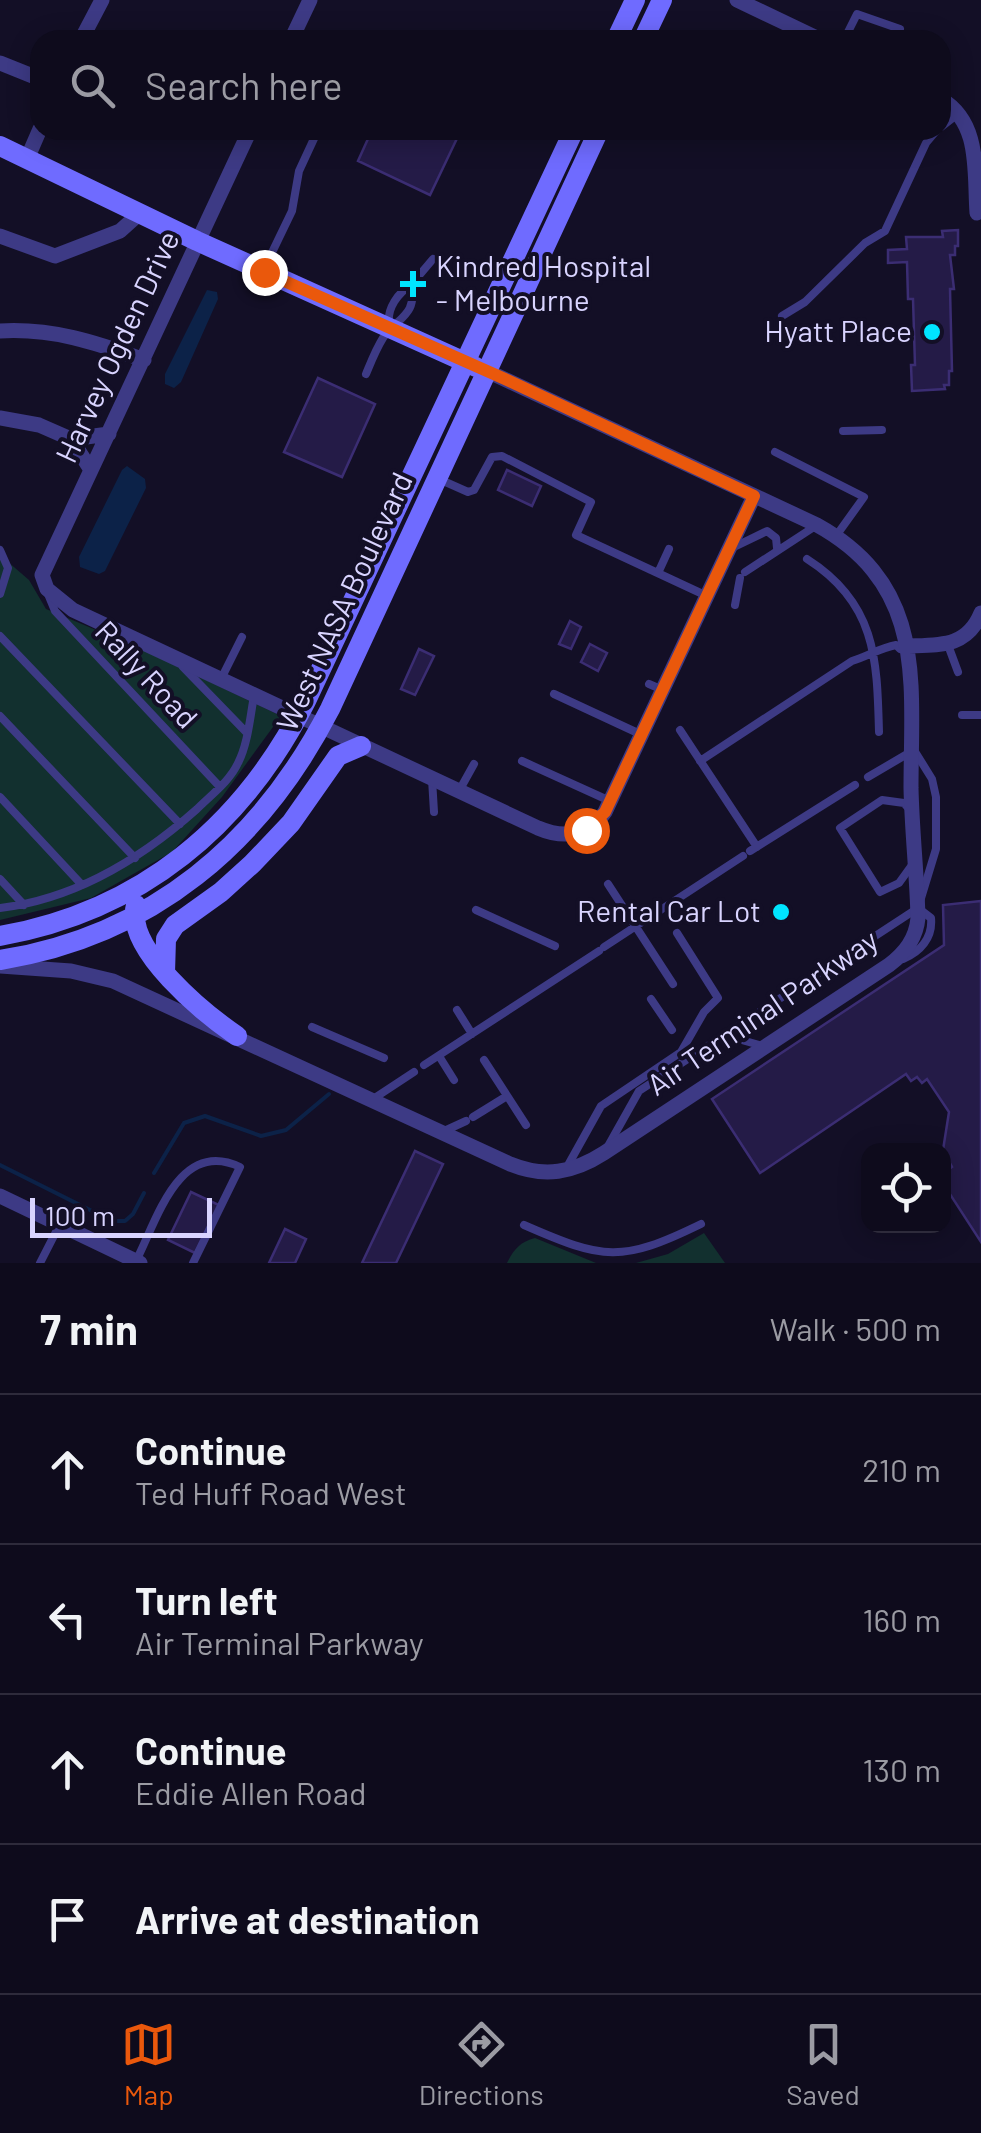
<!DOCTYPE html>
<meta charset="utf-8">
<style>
:root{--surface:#0e0b1c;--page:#171425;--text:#f1f3f6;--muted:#9b9ba3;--line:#2e2b3b;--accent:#ea580c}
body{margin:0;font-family:Barlow,sans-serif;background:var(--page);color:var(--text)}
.controls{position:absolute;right:30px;bottom:30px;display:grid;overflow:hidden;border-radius:20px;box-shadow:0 5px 25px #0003}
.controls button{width:90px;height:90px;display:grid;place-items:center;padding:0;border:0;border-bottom:2px solid var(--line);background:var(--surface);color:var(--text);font:50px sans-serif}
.scale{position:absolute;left:30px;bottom:25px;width:182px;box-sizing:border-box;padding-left:10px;border:5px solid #d9d4ff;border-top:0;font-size:28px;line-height:35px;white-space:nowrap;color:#d9d4ff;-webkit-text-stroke:8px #130f26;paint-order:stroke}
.stop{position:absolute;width:30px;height:30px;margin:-22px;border:8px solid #ea580c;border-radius:50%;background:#fff}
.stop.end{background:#ea580c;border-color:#fff;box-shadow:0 2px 10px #0008}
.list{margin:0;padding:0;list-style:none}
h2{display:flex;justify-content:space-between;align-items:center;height:130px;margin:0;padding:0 40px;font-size:42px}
h2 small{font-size:32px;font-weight:400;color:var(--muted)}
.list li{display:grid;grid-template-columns:65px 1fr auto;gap:30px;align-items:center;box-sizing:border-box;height:150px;padding:0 40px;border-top:2px solid var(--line)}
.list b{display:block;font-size:38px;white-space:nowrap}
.list p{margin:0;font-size:32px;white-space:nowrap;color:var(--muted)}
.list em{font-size:32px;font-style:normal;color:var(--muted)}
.icon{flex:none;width:55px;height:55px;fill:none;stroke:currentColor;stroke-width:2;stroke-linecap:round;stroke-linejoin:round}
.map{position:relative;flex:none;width:981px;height:1263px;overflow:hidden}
.search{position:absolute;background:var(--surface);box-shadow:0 5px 25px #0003;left:30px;right:30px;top:30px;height:110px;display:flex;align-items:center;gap:25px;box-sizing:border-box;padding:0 35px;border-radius:30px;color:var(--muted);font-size:38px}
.sheet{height:730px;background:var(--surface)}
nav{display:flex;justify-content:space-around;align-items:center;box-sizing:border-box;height:140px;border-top:2px solid var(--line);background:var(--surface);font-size:28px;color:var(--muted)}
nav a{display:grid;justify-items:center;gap:5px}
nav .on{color:var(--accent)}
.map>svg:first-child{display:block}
.green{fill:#12302f}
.water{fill:#0c2248}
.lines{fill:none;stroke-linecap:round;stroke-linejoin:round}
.stream{stroke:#0c2248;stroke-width:4}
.building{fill:#241b47;stroke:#3b2d73;stroke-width:2.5}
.lane{stroke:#3d3a85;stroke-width:8}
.street{stroke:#3d3a85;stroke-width:15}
.secondary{stroke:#6f6bff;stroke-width:20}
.route{stroke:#ea580c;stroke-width:12}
.poi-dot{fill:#00e5ff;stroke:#130f26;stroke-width:4}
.labels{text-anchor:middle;stroke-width:8;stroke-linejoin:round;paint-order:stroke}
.poi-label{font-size:30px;fill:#d9d4ff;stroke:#130f26;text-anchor:end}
.street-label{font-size:30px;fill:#d9d4ff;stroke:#130f26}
</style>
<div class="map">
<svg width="981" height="1263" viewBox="0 0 981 1263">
<rect width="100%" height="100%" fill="#130f26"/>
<path class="green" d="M 0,555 L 29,580 L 46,609 L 139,648 L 281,716 L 222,797 L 172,852 L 91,898 L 0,920 Z
M 704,1233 L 725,1263 L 636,1263 L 668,1254 Z
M 535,1238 L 596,1263 L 507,1263 C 514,1249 520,1242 535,1238 Z"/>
<path class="water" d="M 207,290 L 217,292 L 218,299 L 181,382 L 174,388 L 165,384 L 165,374 Z
M 127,466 L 145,479 L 146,488 L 105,571 L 99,574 L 80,567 L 79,557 L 122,470 Z"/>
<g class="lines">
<path class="stream" d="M 0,1165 L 112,1221 L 125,1221 L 133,1214 L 144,1193
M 154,1173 L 184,1123 L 205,1116 L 261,1136 L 286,1130 L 329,1094"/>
</g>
<path class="building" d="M 372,130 L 461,130 L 430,195 L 358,161 Z
M 958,230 L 958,246 L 955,246 L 955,255 L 950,255 L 954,289 L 950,289 L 952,371 L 949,371 L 949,385 L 944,385 L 945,389 L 912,391 L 911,365 L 915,365 L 913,299 L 908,299 L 907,262 L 888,263 L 888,250 L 907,249 L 906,237 L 943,237 L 942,231 Z
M 318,378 L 375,404 L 342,477 L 284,452 Z
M 507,470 L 541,486 L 532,506 L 498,490 Z
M 570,621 L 581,627 L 571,649 L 559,644 Z
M 590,644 L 607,653 L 598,671 L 581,662 Z
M 419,649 L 434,656 L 415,695 L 401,689 Z
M 981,901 L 981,1242 L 944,1185 L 944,1173 L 952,1167 L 943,1150 L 949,1112 L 927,1079 L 922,1083 L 917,1077 L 911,1081 L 906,1074 L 760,1173 L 712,1099 L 944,945 L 943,905 Z
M 415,1151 L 443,1164 L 396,1263 L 362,1263 Z
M 191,1192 L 219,1205 L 195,1253 L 168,1240 Z
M 285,1229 L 306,1239 L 295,1263 L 269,1263 Z"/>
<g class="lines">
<path class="lane" d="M 360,40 L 361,37
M 844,40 L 857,14 L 900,29
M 941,127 L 959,113
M 265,267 L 292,211 L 299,171 L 318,130
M 411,285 L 433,259
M 782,316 L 805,302 L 865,243 L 885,231 L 926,143 L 937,130
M 366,374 C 371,362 376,349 383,338 C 397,318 418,315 411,285 C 398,293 387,308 389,324
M 843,431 L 882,430
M 775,452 L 864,497 L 836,536
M 441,480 L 468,492 L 474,490 L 492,457 L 502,456 L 591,502 L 576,535 L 707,596
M 732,548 L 767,531 L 776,538 L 777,548
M 0,550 L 8,568 L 0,594
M 807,559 C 876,603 877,658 879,732
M 745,572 L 817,525
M 658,573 L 669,549
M 48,594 L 55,611 L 220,787
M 735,605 L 740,578
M 0,636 L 180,824
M 948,645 L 958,672
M 183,667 L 247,733
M 221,679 L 242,637
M 649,684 L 663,690
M 554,694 L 640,734
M 962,715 L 981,715
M 0,716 L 135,858
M 680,730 L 757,847
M 522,761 L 610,801
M 700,761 L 852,661 C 868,656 880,648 896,645 L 900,649
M 432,779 L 434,812
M 459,791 L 474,764
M 0,797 L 82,885
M 911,811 L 904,803 L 882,800 L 840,828 L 880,892 L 899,883 L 912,865
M 750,851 L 855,785
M 0,879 L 24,905
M 608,884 L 673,984
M 0,908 C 75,899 142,858 197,809 C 211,795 230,781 238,763 C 248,744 250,717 254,696
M 476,910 L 555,946
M 604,947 L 743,856
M 903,959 C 920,952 933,938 931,918 L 918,908
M 651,999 L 672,1030
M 457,1010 L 472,1034
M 312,1027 L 384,1058
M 724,1035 L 763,1046
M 439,1056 L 454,1080
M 484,1060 L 526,1125
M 424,1065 L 599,951
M 373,1099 L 414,1072
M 473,1117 L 507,1096
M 442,1132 L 466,1121
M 607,1148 L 639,1091 L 918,908 L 936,849 L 936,797 L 932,779 L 914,750 L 868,777
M 567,1167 L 601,1106 L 681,1052 L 704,1012 L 718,998 L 677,933
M 524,1225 C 604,1260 621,1263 701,1224
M 136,1261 C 157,1220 179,1138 240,1167 L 193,1263
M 40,1263 L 60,1224"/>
<path class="street" d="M 737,0 L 821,40
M 81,40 L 102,0
M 291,40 L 310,0
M 0,63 L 40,79
M 941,99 C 981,123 974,171 977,213
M 250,130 L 42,575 L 47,589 L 73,610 L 538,828 C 564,839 588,836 605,812 L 754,496
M 27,159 L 40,129
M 0,236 L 55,256 L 120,231 L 140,213
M 0,331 C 52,328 95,342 144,360
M 0,418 L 39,425 L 71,439
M 91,470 L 71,439 L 109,434
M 909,646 C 940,645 967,647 981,613
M 0,966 L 71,971 L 113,981 L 510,1164 C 544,1178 573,1173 604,1153 L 889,965 C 905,953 916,939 918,918 C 917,875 912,832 911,788 C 911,682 927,586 817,525 L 487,371
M 0,1196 L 140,1263"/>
<path class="secondary" d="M 616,40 L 635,0
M 643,40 L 662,0
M 0,146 L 197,241 L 476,367
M 136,905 C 124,949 205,1014 237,1036
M 0,936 C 141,911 243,826 306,701 L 574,130
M 0,960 C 152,936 261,843 330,709 L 599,130
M 165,973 L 166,939 L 175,925 L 221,892 L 252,864 L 291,823 L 338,756 L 361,746"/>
</g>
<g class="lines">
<path class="route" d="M 264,272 L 505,379 L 754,496 L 605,812 L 586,830"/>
</g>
<g class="poi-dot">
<path d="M408 269h10v10h10v10h-10v10h-10v-10h-10v-10h10z"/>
<circle cx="932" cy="332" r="10"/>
<circle cx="781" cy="912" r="10"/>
</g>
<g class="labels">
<g class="poi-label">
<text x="436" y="277" text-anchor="start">Kindred Hospital<tspan x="436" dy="34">- Melbourne</tspan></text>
<text x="912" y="342">Hyatt Place</text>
<text x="761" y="922">Rental Car Lot</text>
</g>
<g class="street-label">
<text transform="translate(118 347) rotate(-65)" y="10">Harvey Ogden Drive</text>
<text transform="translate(345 602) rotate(-65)" y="10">West NASA Boulevard</text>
<text transform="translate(146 675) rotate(47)" y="10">Rally Road</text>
<text transform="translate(763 1013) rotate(-34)" y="10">Air Terminal Parkway</text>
</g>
</g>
</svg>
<div class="controls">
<button><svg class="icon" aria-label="locate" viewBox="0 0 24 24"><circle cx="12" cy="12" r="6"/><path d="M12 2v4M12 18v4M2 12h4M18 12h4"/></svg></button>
</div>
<div class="scale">100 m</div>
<div class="stop" style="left:586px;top:830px"></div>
<div class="stop end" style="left:264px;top:272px"></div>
<div class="search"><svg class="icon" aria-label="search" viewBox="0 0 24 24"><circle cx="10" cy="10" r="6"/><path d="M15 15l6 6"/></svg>Search here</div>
</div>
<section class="sheet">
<h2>7 min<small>Walk · 500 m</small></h2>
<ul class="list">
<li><svg class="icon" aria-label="ahead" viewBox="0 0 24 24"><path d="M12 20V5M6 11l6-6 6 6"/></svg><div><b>Continue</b><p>Ted Huff Road West</p></div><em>210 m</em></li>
<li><svg class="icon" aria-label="left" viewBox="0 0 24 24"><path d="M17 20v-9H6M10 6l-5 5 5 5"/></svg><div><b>Turn left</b><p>Air Terminal Parkway</p></div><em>160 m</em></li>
<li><svg class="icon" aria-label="ahead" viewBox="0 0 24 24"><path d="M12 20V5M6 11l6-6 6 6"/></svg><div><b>Continue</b><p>Eddie Allen Road</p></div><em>130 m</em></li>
<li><svg class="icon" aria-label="arrive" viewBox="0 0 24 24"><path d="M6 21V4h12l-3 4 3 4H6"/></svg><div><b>Arrive at destination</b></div></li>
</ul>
</section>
<nav>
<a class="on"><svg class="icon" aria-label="map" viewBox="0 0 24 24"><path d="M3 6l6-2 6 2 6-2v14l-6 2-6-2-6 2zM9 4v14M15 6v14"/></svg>Map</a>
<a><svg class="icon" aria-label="directions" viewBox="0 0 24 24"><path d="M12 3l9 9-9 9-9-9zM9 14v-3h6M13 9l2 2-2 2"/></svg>Directions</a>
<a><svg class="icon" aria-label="saved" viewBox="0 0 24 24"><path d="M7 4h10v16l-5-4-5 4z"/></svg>Saved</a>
</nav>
